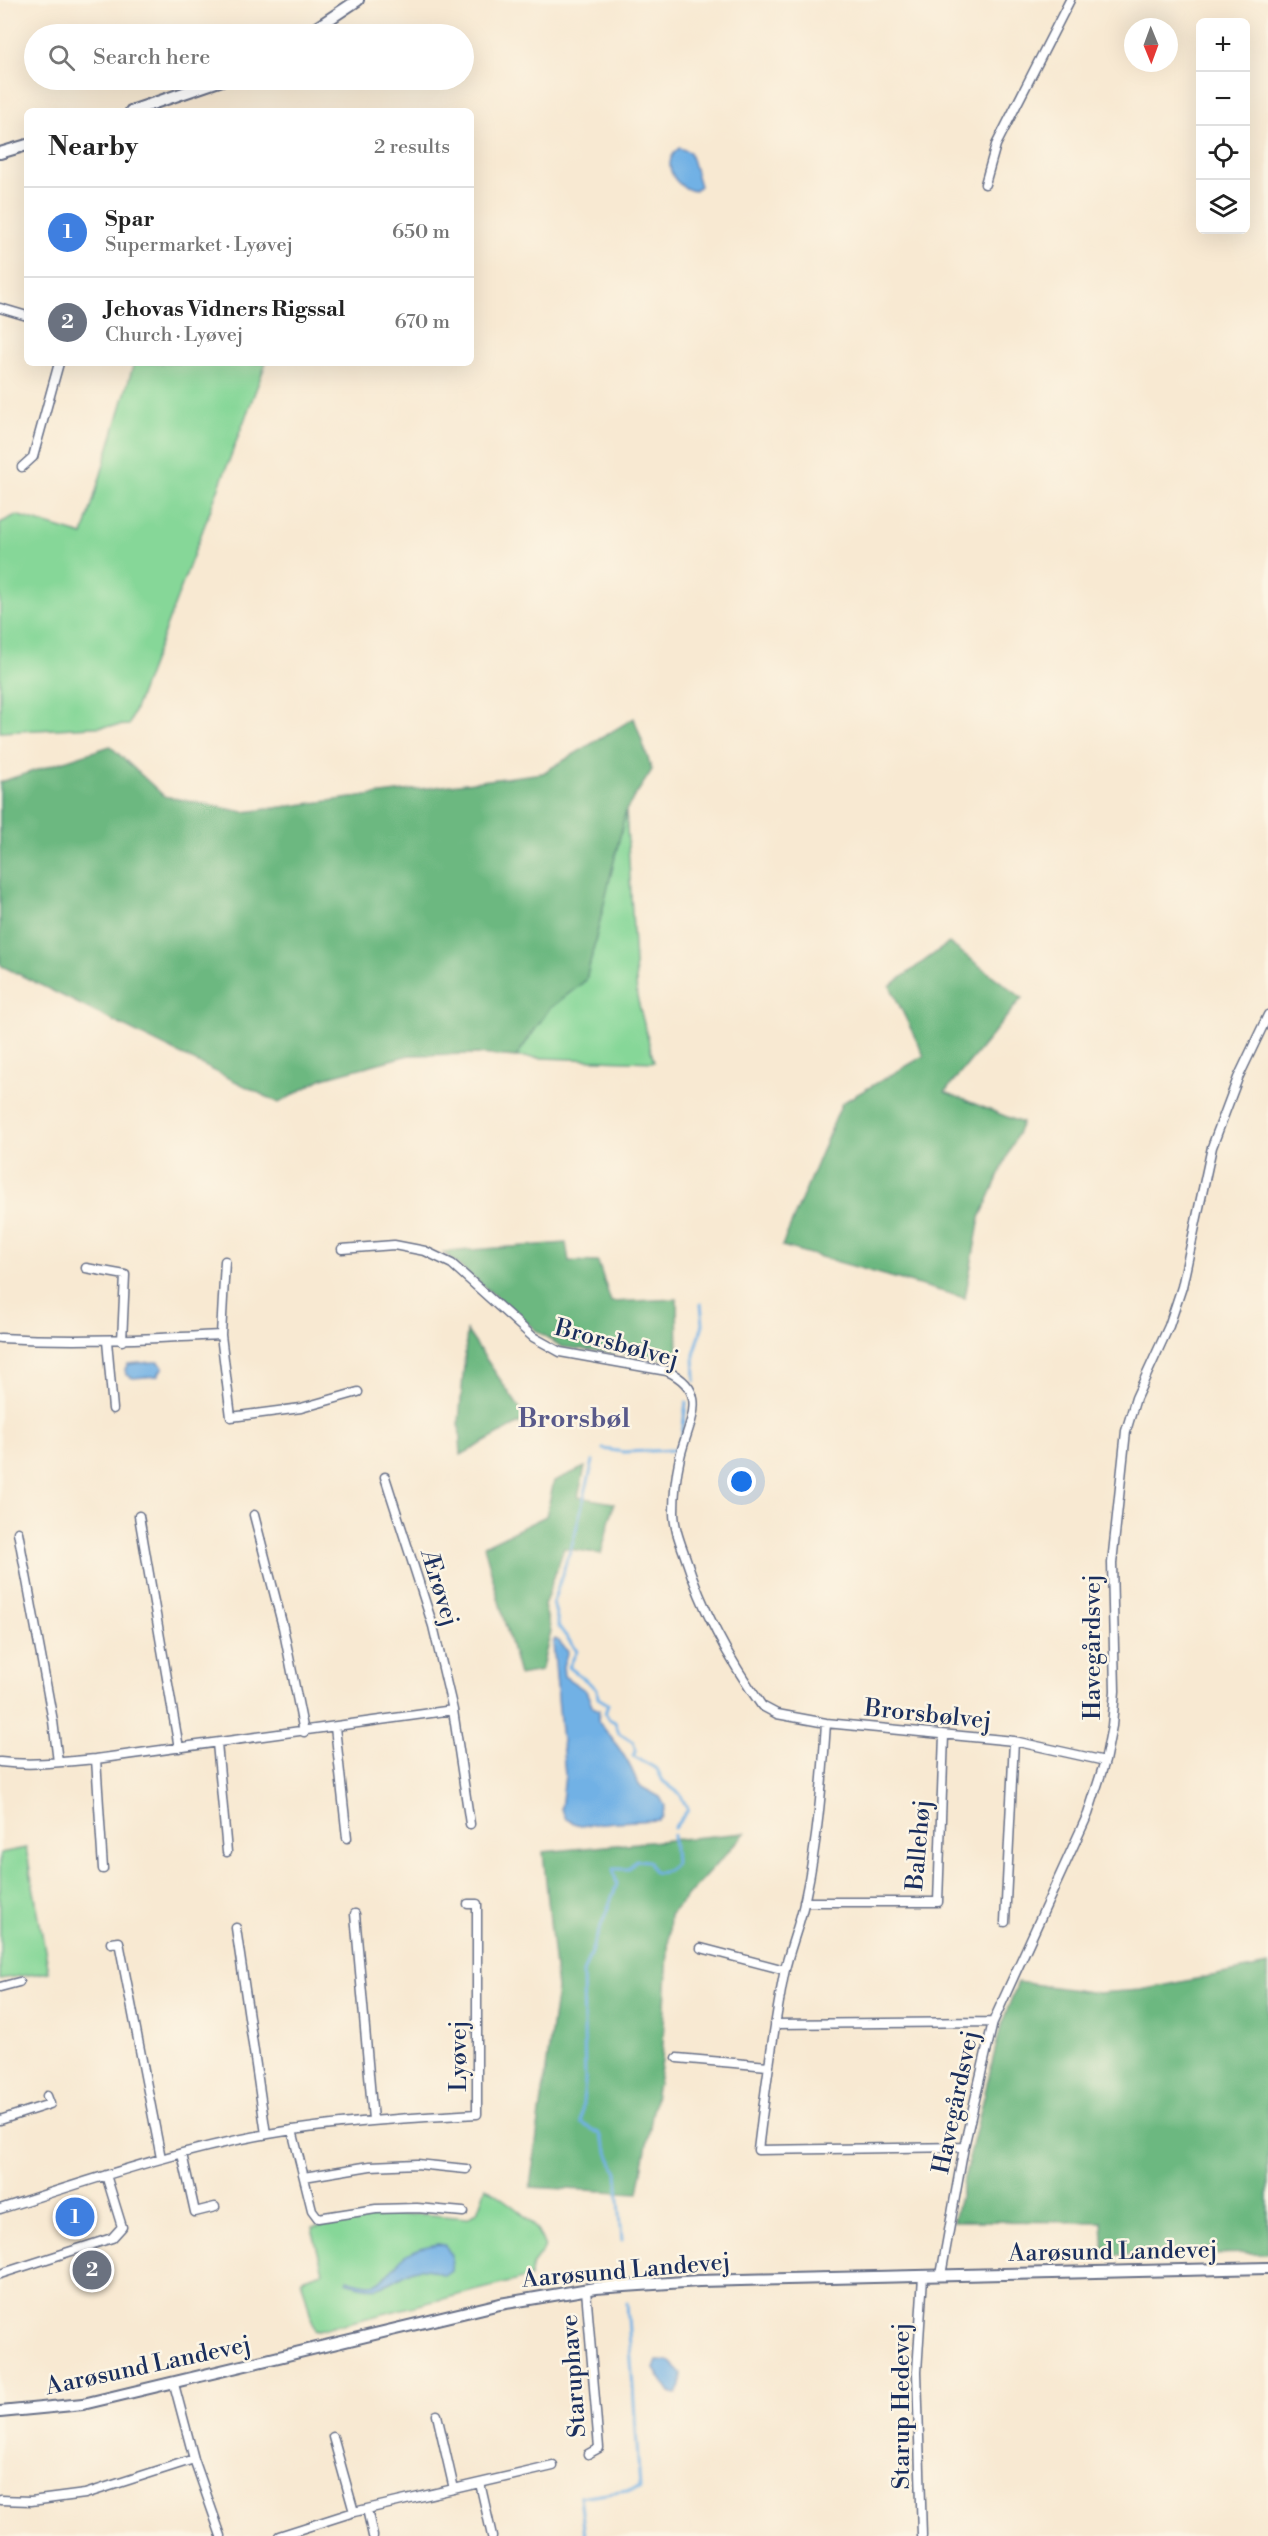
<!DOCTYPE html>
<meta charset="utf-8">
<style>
:root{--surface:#fff;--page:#f6f6f6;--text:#222;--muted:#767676;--line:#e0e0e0;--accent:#ea580c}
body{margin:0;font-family:"Libre Bodoni",serif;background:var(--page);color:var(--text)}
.controls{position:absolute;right:18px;top:18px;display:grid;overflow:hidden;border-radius:9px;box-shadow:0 6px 24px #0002}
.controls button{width:54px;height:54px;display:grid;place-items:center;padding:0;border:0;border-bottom:2px solid var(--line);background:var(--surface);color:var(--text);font:30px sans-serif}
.compass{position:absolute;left:1124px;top:18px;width:54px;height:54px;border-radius:50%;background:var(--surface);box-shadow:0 6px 24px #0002;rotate:179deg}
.you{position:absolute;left:742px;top:1482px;width:21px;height:21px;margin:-15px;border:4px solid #fff;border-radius:50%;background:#1a73e8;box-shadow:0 0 0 9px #1a73e833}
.badge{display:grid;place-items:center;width:39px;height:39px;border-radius:50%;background:var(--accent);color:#fff;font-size:20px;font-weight:700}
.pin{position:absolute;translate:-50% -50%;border:3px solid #fff;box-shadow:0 2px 6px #0006}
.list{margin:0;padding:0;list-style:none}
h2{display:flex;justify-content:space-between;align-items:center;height:78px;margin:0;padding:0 24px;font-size:26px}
h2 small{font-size:20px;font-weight:400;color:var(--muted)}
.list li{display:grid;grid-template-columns:39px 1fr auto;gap:18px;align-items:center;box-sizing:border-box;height:90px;padding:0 24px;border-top:2px solid var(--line)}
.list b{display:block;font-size:22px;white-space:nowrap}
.list p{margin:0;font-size:20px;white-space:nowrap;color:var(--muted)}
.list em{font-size:20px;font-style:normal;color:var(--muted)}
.icon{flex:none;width:33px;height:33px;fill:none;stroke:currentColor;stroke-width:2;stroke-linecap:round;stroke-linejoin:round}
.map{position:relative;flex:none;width:1268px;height:2536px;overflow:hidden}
.search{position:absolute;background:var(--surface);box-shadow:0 6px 24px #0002;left:24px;top:24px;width:450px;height:66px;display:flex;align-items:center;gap:15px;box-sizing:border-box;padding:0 21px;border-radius:33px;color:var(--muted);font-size:22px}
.panel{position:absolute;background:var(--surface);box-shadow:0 6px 24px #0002;left:24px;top:108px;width:450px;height:258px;border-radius:9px}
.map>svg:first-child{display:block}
.green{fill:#86d798;stroke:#50837b;stroke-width:1.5}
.forest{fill:#6cb880;stroke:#44746f;stroke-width:1.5}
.water{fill:#71b1e5;stroke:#4670a2;stroke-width:1.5}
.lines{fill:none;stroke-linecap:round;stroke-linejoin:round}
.stream{stroke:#71b1e5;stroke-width:3}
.minor-casing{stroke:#687087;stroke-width:11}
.tertiary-casing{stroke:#687087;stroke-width:14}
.minor{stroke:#fff;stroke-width:8}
.tertiary{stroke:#fff;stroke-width:10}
.labels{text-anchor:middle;stroke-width:5;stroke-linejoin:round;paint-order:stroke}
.street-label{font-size:24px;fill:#1b2f5e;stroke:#fcf5e5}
.neighbourhood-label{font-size:26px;font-weight:bold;fill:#595a8a;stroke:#fcf5e5}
</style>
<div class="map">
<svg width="1268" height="2536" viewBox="0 0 1268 2536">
<rect width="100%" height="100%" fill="#fcf5e5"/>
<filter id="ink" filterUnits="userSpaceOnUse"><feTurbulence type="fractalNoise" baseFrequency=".0167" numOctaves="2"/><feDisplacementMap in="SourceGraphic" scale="12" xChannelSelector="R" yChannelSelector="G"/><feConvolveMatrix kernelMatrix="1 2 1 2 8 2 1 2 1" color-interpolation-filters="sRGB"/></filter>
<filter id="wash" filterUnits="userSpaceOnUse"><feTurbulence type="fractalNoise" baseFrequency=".008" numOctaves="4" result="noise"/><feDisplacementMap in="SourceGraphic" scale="24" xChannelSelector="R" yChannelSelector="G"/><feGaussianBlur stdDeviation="1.35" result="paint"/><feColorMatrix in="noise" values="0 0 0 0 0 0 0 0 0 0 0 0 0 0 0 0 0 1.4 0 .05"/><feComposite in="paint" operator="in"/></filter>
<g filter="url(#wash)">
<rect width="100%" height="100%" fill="#f8e9d2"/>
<path class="green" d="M 134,363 L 266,363 L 129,725 L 0,732 L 0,523 L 16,515 L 83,535 Z
M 626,810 L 637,997 L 654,1062 L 516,1057 L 549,1009 L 586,980 Z
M 26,1848 L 49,1972 L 0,1979 L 0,1853 Z
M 486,2187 C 511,2205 535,2218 545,2247 L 533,2264 L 530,2277 L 315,2331 L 301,2279 L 323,2272 L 312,2228 L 363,2217 L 421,2214 L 467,2218 L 477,2212 Z"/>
<path class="forest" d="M 634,718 L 652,770 L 626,810 L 586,980 L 549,1009 L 516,1057 L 478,1054 L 409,1055 L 323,1078 L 279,1103 L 0,965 L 0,782 L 110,746 L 164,796 L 244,812 L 543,773 Z
M 949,943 L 1022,998 L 945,1092 L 1022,1123 L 980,1218 L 965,1298 L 782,1246 L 842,1103 L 924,1056 L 890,986 Z
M 566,1243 L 569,1261 L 598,1262 L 611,1302 L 677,1299 L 678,1360 L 562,1347 L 538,1332 L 443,1252 Z
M 467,1331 L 527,1419 L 461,1455 L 459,1422 Z
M 585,1467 L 578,1497 L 614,1503 L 601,1554 L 564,1548 L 544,1606 L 551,1631 L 541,1671 L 519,1675 L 484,1546 L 546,1516 L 554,1481 Z
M 745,1833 L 670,1915 L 662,2061 L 638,2193 L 530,2187 L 557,1989 L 543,1852 Z
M 1268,1965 L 1268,2253 L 1104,2255 L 1102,2222 L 954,2221 L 1001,2026 L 1018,1982 L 1098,1993 L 1141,1990 Z"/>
<path class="water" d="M 679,148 L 690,152 L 700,186 L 694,191 C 674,187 660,163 679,148 Z
M 153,1362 L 159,1362 L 163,1367 L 157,1376 L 133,1378 L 126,1375 L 125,1369 L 128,1364 Z
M 555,1639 L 559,1641 L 568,1652 L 563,1666 L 564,1676 L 586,1691 L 593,1707 L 599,1710 L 598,1721 C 614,1741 630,1760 638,1785 L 660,1797 L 665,1806 L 662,1817 L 658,1820 L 614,1822 L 580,1826 L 566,1819 L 561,1809 L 565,1775 L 553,1643 Z
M 438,2244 L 445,2245 L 452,2256 L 451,2270 L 444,2275 C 408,2258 407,2280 378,2287 C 367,2289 356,2285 346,2282 L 347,2279 C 387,2293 381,2275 406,2255 C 416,2248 427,2246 438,2244 Z
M 657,2361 L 670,2362 L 682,2374 L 681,2386 L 677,2394 L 670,2393 L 654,2369 Z"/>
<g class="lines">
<path class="stream" d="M 695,1381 L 694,1355 L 703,1324 L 701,1304
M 603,1449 L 624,1452 L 676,1450 L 682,1435 L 686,1402
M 593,1461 L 573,1542 L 553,1602 L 559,1627 L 577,1651 L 569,1667 L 597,1689 L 598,1698 L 608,1704 L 605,1714 L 609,1719 L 615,1722 L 619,1733 L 633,1742 L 636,1750 L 633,1756 L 657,1769 L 663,1781 L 680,1794 L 688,1810 L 674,1828
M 622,2240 L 617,2173 L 600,2134 L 581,2123 L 585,2081 L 583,1973 L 617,1884 L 613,1869 L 629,1869 L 636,1860 L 648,1861 L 654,1872 C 663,1874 668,1871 675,1864 L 673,1835
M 585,2536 L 580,2497 L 640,2488 L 627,2303"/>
</g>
</g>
<g filter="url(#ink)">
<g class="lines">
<defs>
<path id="minor" d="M 985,184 L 996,145 L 1070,0
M 0,308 L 27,316
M 22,467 L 33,457 L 59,363
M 342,1249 L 394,1245 L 425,1251 L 452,1264 L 533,1337 L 560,1352 L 667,1371 C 712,1392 688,1422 680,1457 C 676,1475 674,1494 674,1512 C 674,1527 680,1542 685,1556 C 702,1609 729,1660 762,1706 L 777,1714 L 826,1723 L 1014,1741 L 1105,1761
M 225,1261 L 221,1335 L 231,1417 L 301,1408 L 358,1392
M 86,1268 L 125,1275 L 122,1341
M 0,1338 C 74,1342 147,1339 221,1335
M 107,1341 L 113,1409
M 385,1477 L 433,1626 L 453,1710 L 470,1824
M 254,1515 L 283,1627 L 304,1732
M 139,1516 L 179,1748
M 18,1532 L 53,1721 L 58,1762
M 826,1723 C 822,1784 818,1840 805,1899 C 800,1925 789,1949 784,1974 C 773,2032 765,2091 758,2150 L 964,2147
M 335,1727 L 347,1838
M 217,1743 L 227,1852
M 96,1759 L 103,1869
M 0,1762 C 32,1766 65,1762 96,1759 L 453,1710
M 804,1902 L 938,1902 L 944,1735
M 355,1914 L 373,2120
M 1005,1922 L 1014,1741
M 236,1928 L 266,2134
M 111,1943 L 119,1942 L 161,2158
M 701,1948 L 785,1970
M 0,1987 L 19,1982
M 775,2024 L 993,2022
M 677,2058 L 768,2066
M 0,2120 L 50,2104 L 47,2096
M 292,2130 L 312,2210 L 318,2218 L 376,2209 L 417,2208 L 463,2212
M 182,2154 L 195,2212 L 215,2207
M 304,2177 L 370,2166 L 417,2164 L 466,2169
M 0,2209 C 88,2181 177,2150 268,2134 C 337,2122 407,2118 477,2114 L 477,1904 L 468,1904
M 0,2274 L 112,2238 L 122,2227 L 106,2175
M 941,2275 L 964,2147 L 993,2022 L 1088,1814 L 1105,1761 L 1112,1726 L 1115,1691 L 1112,1563 L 1126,1431 L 1136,1398 L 1169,1326 L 1182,1287 L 1212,1147 L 1238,1078 L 1268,1015
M 586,2290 L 599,2448 L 588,2454
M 174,2384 L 194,2459 L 221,2536
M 437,2415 L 454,2489
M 333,2437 L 354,2512
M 480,2483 L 492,2536
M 0,2500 L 31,2501 L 85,2494 L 194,2459
M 367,2509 L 373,2536
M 279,2536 L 354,2512 L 553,2466
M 922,2536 L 917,2372 L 923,2276"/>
<path id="tertiary" d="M 307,34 L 358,0
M 131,111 L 222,80
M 0,153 L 27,145
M 0,2412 L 83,2404 L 500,2304 L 595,2288 L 699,2281 L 1268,2268"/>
</defs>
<use href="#minor" class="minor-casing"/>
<use href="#tertiary" class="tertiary-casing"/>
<use href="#minor" class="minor"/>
<use href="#tertiary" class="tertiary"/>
</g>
</g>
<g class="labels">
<g class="street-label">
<text transform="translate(617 1343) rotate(15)" y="8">Brorsbølvej</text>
<text transform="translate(440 1587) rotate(73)" y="8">Ærøvej</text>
<text transform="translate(1092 1647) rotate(-90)" y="8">Havegårdsvej</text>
<text transform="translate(928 1714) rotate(6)" y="8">Brorsbølvej</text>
<text transform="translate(918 1845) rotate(-85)" y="8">Ballehøj</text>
<text transform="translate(458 2056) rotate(-90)" y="8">Lyøvej</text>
<text transform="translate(955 2102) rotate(-78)" y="8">Havegårdsvej</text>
<text transform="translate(1113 2251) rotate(-1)" y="8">Aarøsund Landevej</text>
<text transform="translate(626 2270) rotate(-5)" y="8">Aarøsund Landevej</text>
<text transform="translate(148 2365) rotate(-12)" y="8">Aarøsund Landevej</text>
<text transform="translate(573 2376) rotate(-94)" y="8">Staruphave</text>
<text transform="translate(901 2406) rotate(-90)" y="8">Starup Hedevej</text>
</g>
<g class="neighbourhood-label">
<text x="574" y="1427">Brorsbøl</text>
</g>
</g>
</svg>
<div class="controls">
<button>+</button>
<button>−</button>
<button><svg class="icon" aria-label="locate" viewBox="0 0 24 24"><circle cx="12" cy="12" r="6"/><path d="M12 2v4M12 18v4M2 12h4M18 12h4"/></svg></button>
<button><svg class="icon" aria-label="layers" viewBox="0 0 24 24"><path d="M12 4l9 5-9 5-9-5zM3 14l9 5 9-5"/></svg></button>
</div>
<svg class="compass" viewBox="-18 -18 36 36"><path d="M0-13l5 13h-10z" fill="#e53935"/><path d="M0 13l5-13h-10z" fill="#767676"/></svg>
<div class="you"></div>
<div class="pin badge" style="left:75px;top:2217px;background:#3f7fe0">1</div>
<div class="pin badge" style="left:92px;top:2270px;background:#6b7280">2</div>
<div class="search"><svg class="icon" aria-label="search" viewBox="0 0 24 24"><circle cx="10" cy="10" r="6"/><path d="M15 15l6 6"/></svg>Search here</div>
<section class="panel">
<h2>Nearby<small>2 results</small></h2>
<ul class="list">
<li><span class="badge" style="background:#3f7fe0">1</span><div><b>Spar</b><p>Supermarket · Lyøvej</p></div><em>650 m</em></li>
<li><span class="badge" style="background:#6b7280">2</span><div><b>Jehovas Vidners Rigssal</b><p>Church · Lyøvej</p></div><em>670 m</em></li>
</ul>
</section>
</div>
